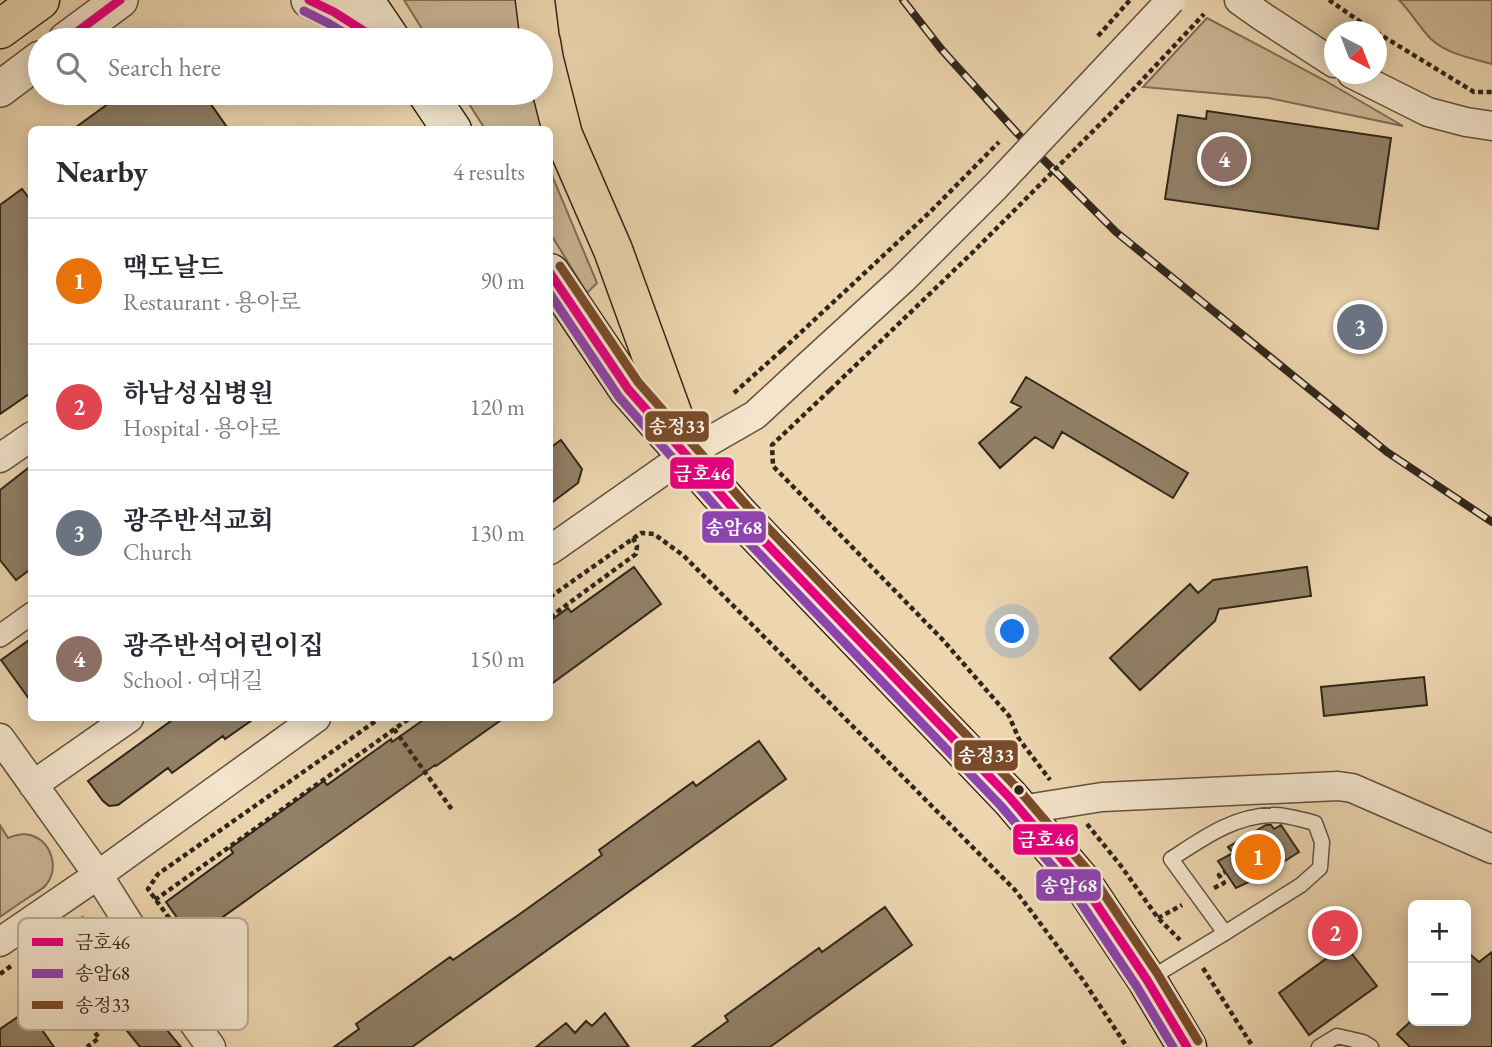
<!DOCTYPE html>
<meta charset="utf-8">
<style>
:root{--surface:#fff;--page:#f7f7f7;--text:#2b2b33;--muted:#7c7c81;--line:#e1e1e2;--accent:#8f2418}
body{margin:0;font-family:"EB Garamond","Noto Serif KR",serif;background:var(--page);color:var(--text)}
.controls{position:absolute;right:21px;bottom:21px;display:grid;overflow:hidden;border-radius:10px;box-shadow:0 4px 18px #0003}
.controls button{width:63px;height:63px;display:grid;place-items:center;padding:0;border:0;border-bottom:2px solid var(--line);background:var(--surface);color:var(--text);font:35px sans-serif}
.compass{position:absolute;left:1324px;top:21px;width:63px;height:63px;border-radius:50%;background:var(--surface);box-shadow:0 4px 18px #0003;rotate:138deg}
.you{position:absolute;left:1013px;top:632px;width:24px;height:24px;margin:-18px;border:5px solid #fff;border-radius:50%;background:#1a73e8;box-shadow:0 0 0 10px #1a73e833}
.badge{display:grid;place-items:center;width:46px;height:46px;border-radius:50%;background:var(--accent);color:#fff;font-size:23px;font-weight:700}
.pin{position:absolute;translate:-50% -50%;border:4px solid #fff;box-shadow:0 2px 7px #0006}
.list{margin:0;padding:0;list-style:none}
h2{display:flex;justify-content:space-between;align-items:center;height:91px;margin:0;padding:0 28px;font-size:30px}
h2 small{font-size:23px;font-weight:400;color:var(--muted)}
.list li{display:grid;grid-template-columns:46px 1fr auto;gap:21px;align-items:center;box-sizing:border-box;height:126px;padding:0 28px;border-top:2px solid var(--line)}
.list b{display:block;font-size:26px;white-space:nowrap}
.list p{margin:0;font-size:23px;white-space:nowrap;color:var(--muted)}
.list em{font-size:23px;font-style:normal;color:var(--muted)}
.icon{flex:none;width:38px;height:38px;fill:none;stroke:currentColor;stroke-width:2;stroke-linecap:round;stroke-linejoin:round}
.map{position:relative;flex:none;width:1492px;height:1047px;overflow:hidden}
.search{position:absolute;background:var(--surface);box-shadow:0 4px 18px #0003;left:28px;top:28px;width:525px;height:77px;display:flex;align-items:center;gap:18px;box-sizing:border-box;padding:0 24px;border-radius:38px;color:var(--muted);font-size:26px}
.panel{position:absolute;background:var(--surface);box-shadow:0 4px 18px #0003;left:28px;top:126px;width:525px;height:595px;border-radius:10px}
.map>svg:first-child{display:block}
.green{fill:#ccb796;stroke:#7e6e58;stroke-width:2}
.building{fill:#928167;stroke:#30261a;stroke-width:2}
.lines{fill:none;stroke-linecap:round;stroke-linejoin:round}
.service-casing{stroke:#5f523f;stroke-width:17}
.pedestrian-casing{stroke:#5f523f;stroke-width:24}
.minor-casing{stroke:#5f523f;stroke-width:31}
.tertiary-casing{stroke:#5f523f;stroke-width:38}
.secondary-casing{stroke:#30261a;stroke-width:41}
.trunk-casing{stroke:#30261a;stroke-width:41}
.path{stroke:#30261a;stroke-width:4.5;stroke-dasharray:5 3.5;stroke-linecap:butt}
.service{stroke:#f3e4cb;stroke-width:14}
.pedestrian{stroke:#f3e4cb;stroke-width:21}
.minor{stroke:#f3e4cb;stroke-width:28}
.tertiary{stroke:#f3e4cb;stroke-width:35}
.secondary{stroke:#f3e4cb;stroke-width:38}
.trunk{stroke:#ecd5af;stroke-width:38}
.rail-casing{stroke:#30261a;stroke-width:8}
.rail{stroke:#f3e4cb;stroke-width:5;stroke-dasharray:16;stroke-linecap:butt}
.minor-bridge-casing{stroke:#5f523f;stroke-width:31;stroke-linecap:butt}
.path-bridge{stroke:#30261a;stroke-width:4.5;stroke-dasharray:5 3.5;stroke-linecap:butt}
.minor-bridge{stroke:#f3e4cb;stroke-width:28}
.bus-1-casing{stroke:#f3e4cb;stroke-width:14}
.bus-2-casing{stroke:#f3e4cb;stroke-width:14}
.bus-3-casing{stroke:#f3e4cb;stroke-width:14}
.bus-1{stroke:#e5007d;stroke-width:9}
.bus-2{stroke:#8e44ad;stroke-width:9}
.bus-3{stroke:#7a4b2a;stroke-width:9}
.bus-dot{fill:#30261a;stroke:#f3e4cb;stroke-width:2.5}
.key{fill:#f3e4cb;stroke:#b8ab96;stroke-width:2}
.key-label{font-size:19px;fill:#30261a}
.line-badge{stroke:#f3e4cb;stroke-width:2.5}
.badge-label{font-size:19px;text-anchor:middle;font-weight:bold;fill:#fff}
</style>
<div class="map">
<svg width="1492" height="1047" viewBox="0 0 1492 1047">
<rect width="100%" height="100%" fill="#ecd5af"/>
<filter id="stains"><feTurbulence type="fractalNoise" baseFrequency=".00286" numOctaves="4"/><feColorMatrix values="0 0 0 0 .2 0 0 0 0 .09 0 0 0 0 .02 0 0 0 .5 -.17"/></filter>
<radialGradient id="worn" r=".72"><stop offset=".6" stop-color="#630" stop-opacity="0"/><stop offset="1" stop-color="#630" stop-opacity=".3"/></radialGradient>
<path class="green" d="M 404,0 L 530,0 L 529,40 L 429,40 Z
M 1399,0 L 1492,0 L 1492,64 C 1471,58 1447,54 1431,39 C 1420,28 1411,12 1399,0 Z
M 1207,18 L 1324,80 L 1403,126 L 1269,98 L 1143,87 Z
M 462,93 L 535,93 L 542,129 L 485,129 Z
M 550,163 L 553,178 L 597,283 L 587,293 L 550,233 Z
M 0,825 L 8,838 C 15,835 22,833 30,835 C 51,841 60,867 46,885 C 41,891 34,893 28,898 C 18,904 9,911 0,917 Z"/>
<path class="building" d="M 123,93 L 203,93 L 229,130 L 72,130 Z
M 1207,111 L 1391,138 L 1378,229 L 1165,199 L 1178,115 L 1206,119 Z
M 22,189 L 32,202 L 32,392 L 0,414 L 0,205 Z
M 1026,377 L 1188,473 L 1173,498 L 1062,432 L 1053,448 L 1035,437 L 1000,468 L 979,443 L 1021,407 L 1011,402 Z
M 561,440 L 582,469 L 578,483 L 550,504 L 550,448 Z
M 32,465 L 32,568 L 16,580 L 0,560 L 0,490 Z
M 634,567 L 661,604 L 550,685 L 550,621 L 568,608 L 571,612 Z
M 1307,567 L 1311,596 L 1219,609 L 1215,621 L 1140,690 L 1110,658 L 1190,584 L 1198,593 L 1213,580 Z
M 32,638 L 32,703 L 1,660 Z
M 1424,677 L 1427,705 L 1324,716 L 1321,687 Z
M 175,718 L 255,718 L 225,739 L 223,736 L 172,773 L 168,768 L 118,805 L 109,806 L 103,801 L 88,781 Z
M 426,718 L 504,718 L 436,766 L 435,765 L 192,939 L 166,902 L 233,853 L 230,848 L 324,781 L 327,785 L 391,739 L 392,742 Z
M 759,741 L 786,779 L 412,1047 L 334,1047 L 359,1029 L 356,1024 L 450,957 L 453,960 L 517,916 L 602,855 L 599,850 L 693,782 L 696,786 Z
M 1266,825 L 1271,825 L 1274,829 L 1281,825 L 1299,852 L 1261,876 L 1236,888 L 1218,861 L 1233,853 L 1228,847 Z
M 885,907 L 912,945 L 770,1047 L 692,1047 L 728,1021 L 725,1016 L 819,948 L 822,952 Z
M 105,934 L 149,989 L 140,998 L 181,1047 L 140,1047 L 115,1016 L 100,1028 L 56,973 Z
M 1345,945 L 1377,986 L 1309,1035 L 1279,993 Z
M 1466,951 L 1479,962 L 1492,952 L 1492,1047 L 1410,1047 L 1397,1034 L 1411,1021 L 1466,1021 Z
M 28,1010 L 54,1047 L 0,1047 L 0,1029 Z
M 605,1013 L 629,1047 L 536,1047 L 566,1023 L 575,1033 L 586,1021 L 592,1026 Z"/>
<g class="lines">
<defs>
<path id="service" d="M 1149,979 L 1225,933 L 1301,885 L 1320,868 L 1322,842 L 1315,823 C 1302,820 1286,814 1272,815 C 1233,816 1202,839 1171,859 L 1225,933
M 1319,1047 L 1337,1036 L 1363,1042 L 1371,1047"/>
<path id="pedestrian" d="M 0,636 L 32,613"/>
<path id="minor" d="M 1239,0 L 1263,17 L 1334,63
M 1352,74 L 1428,112 L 1466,122 L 1492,126
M 0,458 L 32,436
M 550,550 L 687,454 L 755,415 L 808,366
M 0,738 L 98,875 L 180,1004 L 211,1047
M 33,785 L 129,718
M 1020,810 L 1102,797 L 1338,786 L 1352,788 L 1492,849
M 0,942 L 98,875 L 316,718"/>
<path id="tertiary" d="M 309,0 L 334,12 L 378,40
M 66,40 L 120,0
M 0,89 L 40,59"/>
<path id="secondary" d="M 364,0 L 391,40
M 427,93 L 452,130
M 550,273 L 628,389 L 738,514 L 1010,798 L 1081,881 L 1147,980 L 1187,1047"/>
<path id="trunk" d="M 535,0 L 540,40
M 0,29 L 40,0
M 541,42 L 544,60 L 563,135 L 613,250 L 687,454"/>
</defs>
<use href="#service" class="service-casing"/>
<use href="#pedestrian" class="pedestrian-casing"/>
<use href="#minor" class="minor-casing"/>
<use href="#tertiary" class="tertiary-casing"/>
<use href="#secondary" class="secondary-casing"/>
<use href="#trunk" class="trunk-casing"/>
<path class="path" d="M 1329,0 L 1375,32
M 1376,32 L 1474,92 L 1492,92
M 830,390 L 772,445 L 773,466 L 942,639 L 1009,716 L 1019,739 L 1050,780
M 734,393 L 782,350
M 550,597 L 641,533 L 654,534 L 684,556 L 1015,890 L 1083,980 L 1127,1047
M 550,617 L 636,554 L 637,546 L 633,538
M 394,729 L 453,811
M 1087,824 L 1121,866 L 1158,918 L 1180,940
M 1214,888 L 1224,883 L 1219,875 L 1225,872
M 155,900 L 410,718
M 81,918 L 99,926
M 1158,918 L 1182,905
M 213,965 L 204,966 L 148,889 L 158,874 L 380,718
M 1203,968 L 1253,1047
M 50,971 L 99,1038 L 87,1047
M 0,974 L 11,966"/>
<use href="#service" class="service"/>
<use href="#pedestrian" class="pedestrian"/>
<use href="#minor" class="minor"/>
<use href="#tertiary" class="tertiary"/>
<use href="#secondary" class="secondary"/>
<use href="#trunk" class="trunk"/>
<defs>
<path id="rail" d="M 903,0 L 942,50 L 1018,134 L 1116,232 L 1387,452 L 1492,522"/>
</defs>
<use href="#rail" class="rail-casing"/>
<use href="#rail" class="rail"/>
<defs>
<path id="minor-bridge" d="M 808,366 L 903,279 L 995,187 L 1171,0"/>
</defs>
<use href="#minor-bridge" class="minor-bridge-casing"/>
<path class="path-bridge" d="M 1098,36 L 1130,0
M 782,350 L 930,212 L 999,142
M 830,390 L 972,253 L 1113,111 L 1204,14"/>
<use href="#minor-bridge" class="minor-bridge"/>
<defs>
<path id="bus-1" d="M 309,0 L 334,12 L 378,40
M 66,40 L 120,0
M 550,273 L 628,389 L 738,514 L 1010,798 L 1081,881 L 1147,980 L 1187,1047"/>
<path id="bus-2" d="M 304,11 L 328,23 L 356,40
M 550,294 L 619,397 L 729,522 L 1001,806 L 1071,888 L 1137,987 L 1173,1047"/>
<path id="bus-3" d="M 560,266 L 638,382 L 747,506 L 1019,790 L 1090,873 L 1157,973 L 1198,1041"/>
</defs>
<use href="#bus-1" class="bus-1-casing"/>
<use href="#bus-2" class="bus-2-casing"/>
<use href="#bus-3" class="bus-3-casing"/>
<use href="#bus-1" class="bus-1"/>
<use href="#bus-2" class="bus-2"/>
<use href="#bus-3" class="bus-3"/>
</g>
<circle class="bus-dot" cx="1019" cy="790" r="6"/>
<rect x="18" y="918" width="230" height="112" rx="10" class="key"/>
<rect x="32" y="938" width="31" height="8" fill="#e5007d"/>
<rect x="32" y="969" width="31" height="9" fill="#8e44ad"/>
<rect x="32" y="1001" width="31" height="8" fill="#7a4b2a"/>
<g class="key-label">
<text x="75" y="949">금호46</text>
<text x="75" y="980">송암68</text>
<text x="75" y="1012">송정33</text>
</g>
<g class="line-badge">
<rect x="644" y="410" width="66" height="33" rx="7" fill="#7a4b2a"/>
<rect x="669" y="456" width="66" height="34" rx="7" fill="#e5007d"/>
<rect x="701" y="510" width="66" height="34" rx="7" fill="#8e44ad"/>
<rect x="953" y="739" width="66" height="33" rx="7" fill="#7a4b2a"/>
<rect x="1012" y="823" width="67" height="33" rx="7" fill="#e5007d"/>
<rect x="1035" y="868" width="67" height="34" rx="7" fill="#8e44ad"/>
</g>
<g class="badge-label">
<text x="677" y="433">송정33</text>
<text x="702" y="480">금호46</text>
<text x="734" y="534">송암68</text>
<text x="986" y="762">송정33</text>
<text x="1046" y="846">금호46</text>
<text x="1069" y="892">송암68</text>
</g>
<rect width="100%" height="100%" filter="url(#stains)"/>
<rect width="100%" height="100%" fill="url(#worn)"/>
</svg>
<div class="controls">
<button>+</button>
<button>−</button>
</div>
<svg class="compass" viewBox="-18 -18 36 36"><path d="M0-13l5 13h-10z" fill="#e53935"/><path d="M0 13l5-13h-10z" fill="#7c7c81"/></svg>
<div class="you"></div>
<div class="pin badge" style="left:1258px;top:857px;background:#e8710a">1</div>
<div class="pin badge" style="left:1335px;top:933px;background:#e0444e">2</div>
<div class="pin badge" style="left:1360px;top:327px;background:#6b7280">3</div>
<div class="pin badge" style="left:1224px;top:159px;background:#8d6e63">4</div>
<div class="search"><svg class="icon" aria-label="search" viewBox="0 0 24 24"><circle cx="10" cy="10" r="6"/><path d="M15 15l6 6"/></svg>Search here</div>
<section class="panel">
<h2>Nearby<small>4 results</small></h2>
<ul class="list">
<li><span class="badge" style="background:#e8710a">1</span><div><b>맥도날드</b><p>Restaurant · 용아로</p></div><em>90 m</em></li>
<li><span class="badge" style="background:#e0444e">2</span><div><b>하남성심병원</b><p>Hospital · 용아로</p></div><em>120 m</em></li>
<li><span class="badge" style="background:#6b7280">3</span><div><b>광주반석교회</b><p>Church</p></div><em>130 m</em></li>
<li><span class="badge" style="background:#8d6e63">4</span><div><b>광주반석어린이집</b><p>School · 여대길</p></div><em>150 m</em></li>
</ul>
</section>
</div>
